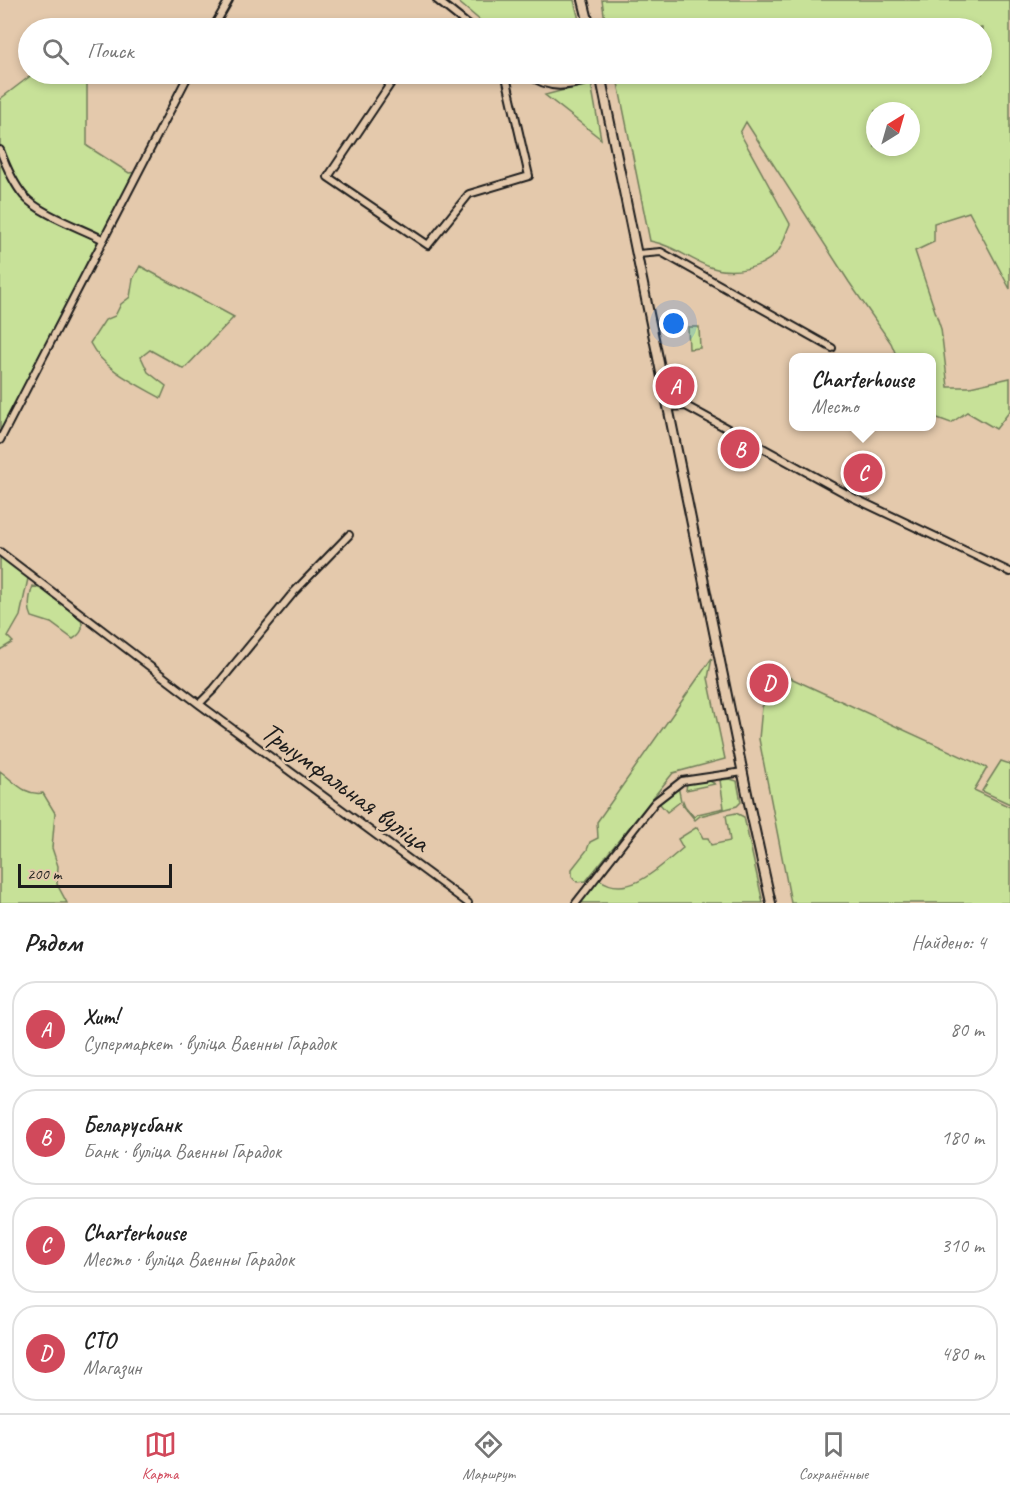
<!DOCTYPE html>
<html lang="ru">
<meta charset="utf-8">
<style>
:root{--surface:#fff;--page:#f2f2f2;--text:#222;--muted:#767676;--line:#e0e0e0;--accent:#d1495b}
body{margin:0;font-family:Caveat,sans-serif;background:var(--page);color:var(--text)}
.compass{position:absolute;left:866px;top:102px;width:54px;height:54px;border-radius:50%;background:var(--surface);box-shadow:0 3px 9px #0003;rotate:37deg}
.scale{position:absolute;left:18px;bottom:15px;width:154px;box-sizing:border-box;padding-left:6px;border:3px solid #1c1c1c;border-top:0;font-size:16px;line-height:21px;white-space:nowrap;color:#1c1c1c;-webkit-text-stroke:4px #e4c9ac;paint-order:stroke}
.you{position:absolute;left:674px;top:324px;width:21px;height:21px;margin:-15px;border:4px solid #fff;border-radius:50%;background:#1a73e8;box-shadow:0 0 0 9px #1a73e833}
.badge{display:grid;place-items:center;width:39px;height:39px;border-radius:50%;background:var(--accent);color:#fff;font-size:20px;font-weight:700}
.pin{position:absolute;translate:-50% -50%;border:3px solid #fff;box-shadow:0 2px 6px #0006}
.popup{position:absolute;left:789px;top:353px;width:147px;height:78px;box-sizing:border-box;display:grid;place-content:center;border-radius:12px;background:var(--surface);filter:drop-shadow(0 2px 4px #0005);font-size:20px;white-space:nowrap;color:var(--muted)}
.popup b{font-size:22px;color:var(--text)}
.popup::after{content:'';position:absolute;left:50%;top:100%;margin-left:-12px;border:12px solid transparent;border-top-color:var(--surface)}
.list{margin:0;padding:0;list-style:none}
h2{display:flex;justify-content:space-between;align-items:center;height:78px;margin:0;padding:0 24px;font-size:26px}
h2 small{font-size:20px;font-weight:400;color:var(--muted)}
.list li{display:grid;grid-template-columns:39px 1fr auto;gap:18px;align-items:center;box-sizing:border-box;height:96px;margin:0 12px 12px;padding:0 12px;border:2px solid var(--line);border-radius:24px}
.list b{display:block;font-size:22px;white-space:nowrap}
.list p{margin:0;font-size:20px;white-space:nowrap;color:var(--muted)}
.list em{font-size:20px;font-style:normal;color:var(--muted)}
.icon{flex:none;width:33px;height:33px;fill:none;stroke:currentColor;stroke-width:2;stroke-linecap:round;stroke-linejoin:round}
.map{position:relative;flex:none;width:1010px;height:903px;overflow:hidden}
.search{position:absolute;background:var(--surface);box-shadow:0 3px 9px #0003;left:18px;right:18px;top:18px;height:66px;display:flex;align-items:center;gap:15px;box-sizing:border-box;padding:0 21px;border-radius:33px;color:var(--muted);font-size:22px}
.sheet{height:510px;background:var(--surface)}
nav{display:flex;justify-content:space-around;align-items:center;box-sizing:border-box;height:84px;border-top:2px solid var(--line);background:var(--surface);font-size:16px;color:var(--muted)}
nav a{display:grid;justify-items:center;gap:3px}
nav .on{color:var(--accent)}
.map>svg:first-child{display:block}
.green{fill:#c7e198;stroke:#727e5a;stroke-width:1.5;fill-rule:evenodd}
.lines{fill:none;stroke-linecap:round;stroke-linejoin:round}
.minor-casing{stroke:#1c1c1c;stroke-width:10}
.major-casing{stroke:#1c1c1c;stroke-width:12}
.minor{stroke:#e4c9ac;stroke-width:6}
.major{stroke:#e4c9ac;stroke-width:8}
.labels{text-anchor:middle;stroke-width:4.5;stroke-linejoin:round;paint-order:stroke}
.street-label{font-size:28px;fill:#1c1c1c;stroke:#e4c9ac}
</style>
<div class="map">
<svg width="1010" height="903" viewBox="0 0 1010 903">
<rect width="100%" height="100%" fill="#e4c9ac"/>
<filter id="ink" filterUnits="userSpaceOnUse"><feTurbulence type="fractalNoise" baseFrequency=".0167" numOctaves="2"/><feDisplacementMap in="SourceGraphic" scale="12" xChannelSelector="R" yChannelSelector="G"/><feConvolveMatrix kernelMatrix="1 2 1 2 8 2 1 2 1" color-interpolation-filters="sRGB"/></filter>
<g filter="url(#ink)">
<path class="green" d="M 456,0 L 574,0 L 581,28 L 489,28 Z
M 602,0 L 1010,0 L 1010,289 L 969,212 L 934,223 L 934,242 L 915,251 L 941,329 L 948,387 L 970,387 L 1010,378 L 1010,411 L 996,429 L 967,412 L 951,423 L 932,416 L 932,358 L 897,357 L 891,343 L 849,282 L 746,122 L 740,133 L 790,224 C 786,232 784,243 779,250 C 764,269 732,275 710,267 C 689,259 672,245 650,241 L 618,83 L 616,82 L 614,74 L 982,74 L 982,28 L 606,28 ZM 875,111 L 911,111 L 911,147 L 875,147 Z
M 33,74 L 87,74 L 87,146 L 129,173 L 137,172 L 0,440 L 0,99 Z
M 591,83 L 601,139 L 545,95 Z
M 140,266 L 234,317 L 184,369 L 150,350 L 141,357 L 148,372 L 166,386 L 161,398 C 136,384 103,369 90,343 L 105,320 L 115,316 L 121,304 L 130,297 L 133,279 Z
M 688,327 L 699,327 L 700,348 L 689,349 Z
M 0,552 L 29,574 L 20,616 L 8,637 L 13,642 L 0,650 Z
M 33,586 L 44,590 L 81,620 C 84,629 81,634 73,639 L 51,623 L 32,617 C 27,607 29,597 33,586 Z
M 712,658 L 708,678 L 725,759 L 673,773 L 586,881 L 577,882 L 572,876 L 572,869 L 587,850 L 590,842 L 598,838 L 597,822 Z
M 784,675 L 987,768 L 974,790 L 1010,807 L 1010,903 L 791,903 L 759,739 L 762,707 Z
M 1001,761 L 1010,764 L 1010,804 L 982,791 Z
M 0,771 C 14,781 24,796 43,793 L 55,813 L 52,848 L 58,866 L 57,884 L 67,903 L 0,903 Z
M 730,779 L 737,781 L 741,802 L 737,806 L 700,816 L 695,820 L 682,804 L 683,801 L 685,806 L 694,817 L 698,814 L 724,808 L 720,780 Z
M 700,780 L 710,781 L 715,784 L 686,790 L 687,783 Z
M 678,786 L 681,801 L 667,812 L 659,803 L 660,801 Z
M 736,813 L 744,817 L 763,903 L 580,903 L 599,879 C 628,901 661,866 683,848 L 678,839 L 697,827 L 703,838 L 708,838 L 711,845 L 730,841 L 726,815 Z"/>
<g class="lines">
<defs>
<path id="minor" d="M 437,0 L 472,28
M 213,28 L 229,0
M 397,74 L 328,177 L 428,245 L 469,194 L 529,176 L 507,81 L 512,74
M 527,74 C 554,93 571,85 601,77
M 0,150 C 6,166 13,183 24,196 C 41,215 79,227 102,239
M 638,254 L 661,252 L 832,348
M 668,407 L 686,406 L 854,498 L 1010,572
M 0,440 L 189,74
M 0,552 L 199,704 L 468,903
M 199,704 L 214,689 L 294,592 L 349,535
M 576,903 L 655,802 L 682,781 L 743,772"/>
<path id="major" d="M 583,0 L 590,28
M 600,74 L 750,808 L 771,903"/>
</defs>
<use href="#minor" class="minor-casing"/>
<use href="#major" class="major-casing"/>
<use href="#minor" class="minor"/>
<use href="#major" class="major"/>
</g>
</g>
<g class="labels">
<g class="street-label">
<text transform="translate(346 786) rotate(36)" y="10">Трыумфальная вуліца</text>
</g>
</g>
</svg>
<svg class="compass" viewBox="-18 -18 36 36"><path d="M0-13l5 13h-10z" fill="#e53935"/><path d="M0 13l5-13h-10z" fill="#767676"/></svg>
<div class="scale">200 m</div>
<div class="you"></div>
<div class="pin badge" style="left:675px;top:386px">A</div>
<div class="pin badge" style="left:740px;top:449px">B</div>
<div class="pin badge" style="left:863px;top:473px">C</div>
<div class="popup"><b>Charterhouse</b>Место</div>
<div class="pin badge" style="left:769px;top:683px">D</div>
<div class="search"><svg class="icon" aria-label="search" viewBox="0 0 24 24"><circle cx="10" cy="10" r="6"/><path d="M15 15l6 6"/></svg>Поиск</div>
</div>
<section class="sheet">
<h2>Рядом<small>Найдено: 4</small></h2>
<ul class="list">
<li><span class="badge">A</span><div><b>Хит!</b><p>Супермаркет · вуліца Ваенны Гарадок</p></div><em>80 m</em></li>
<li><span class="badge">B</span><div><b>Беларусбанк</b><p>Банк · вуліца Ваенны Гарадок</p></div><em>180 m</em></li>
<li><span class="badge">C</span><div><b>Charterhouse</b><p>Место · вуліца Ваенны Гарадок</p></div><em>310 m</em></li>
<li><span class="badge">D</span><div><b>СТО</b><p>Магазин</p></div><em>480 m</em></li>
</ul>
</section>
<nav>
<a class="on"><svg class="icon" aria-label="map" viewBox="0 0 24 24"><path d="M3 6l6-2 6 2 6-2v14l-6 2-6-2-6 2zM9 4v14M15 6v14"/></svg>Карта</a>
<a><svg class="icon" aria-label="directions" viewBox="0 0 24 24"><path d="M12 3l9 9-9 9-9-9zM9 14v-3h6M13 9l2 2-2 2"/></svg>Маршрут</a>
<a><svg class="icon" aria-label="saved" viewBox="0 0 24 24"><path d="M7 4h10v16l-5-4-5 4z"/></svg>Сохранённые</a>
</nav>
